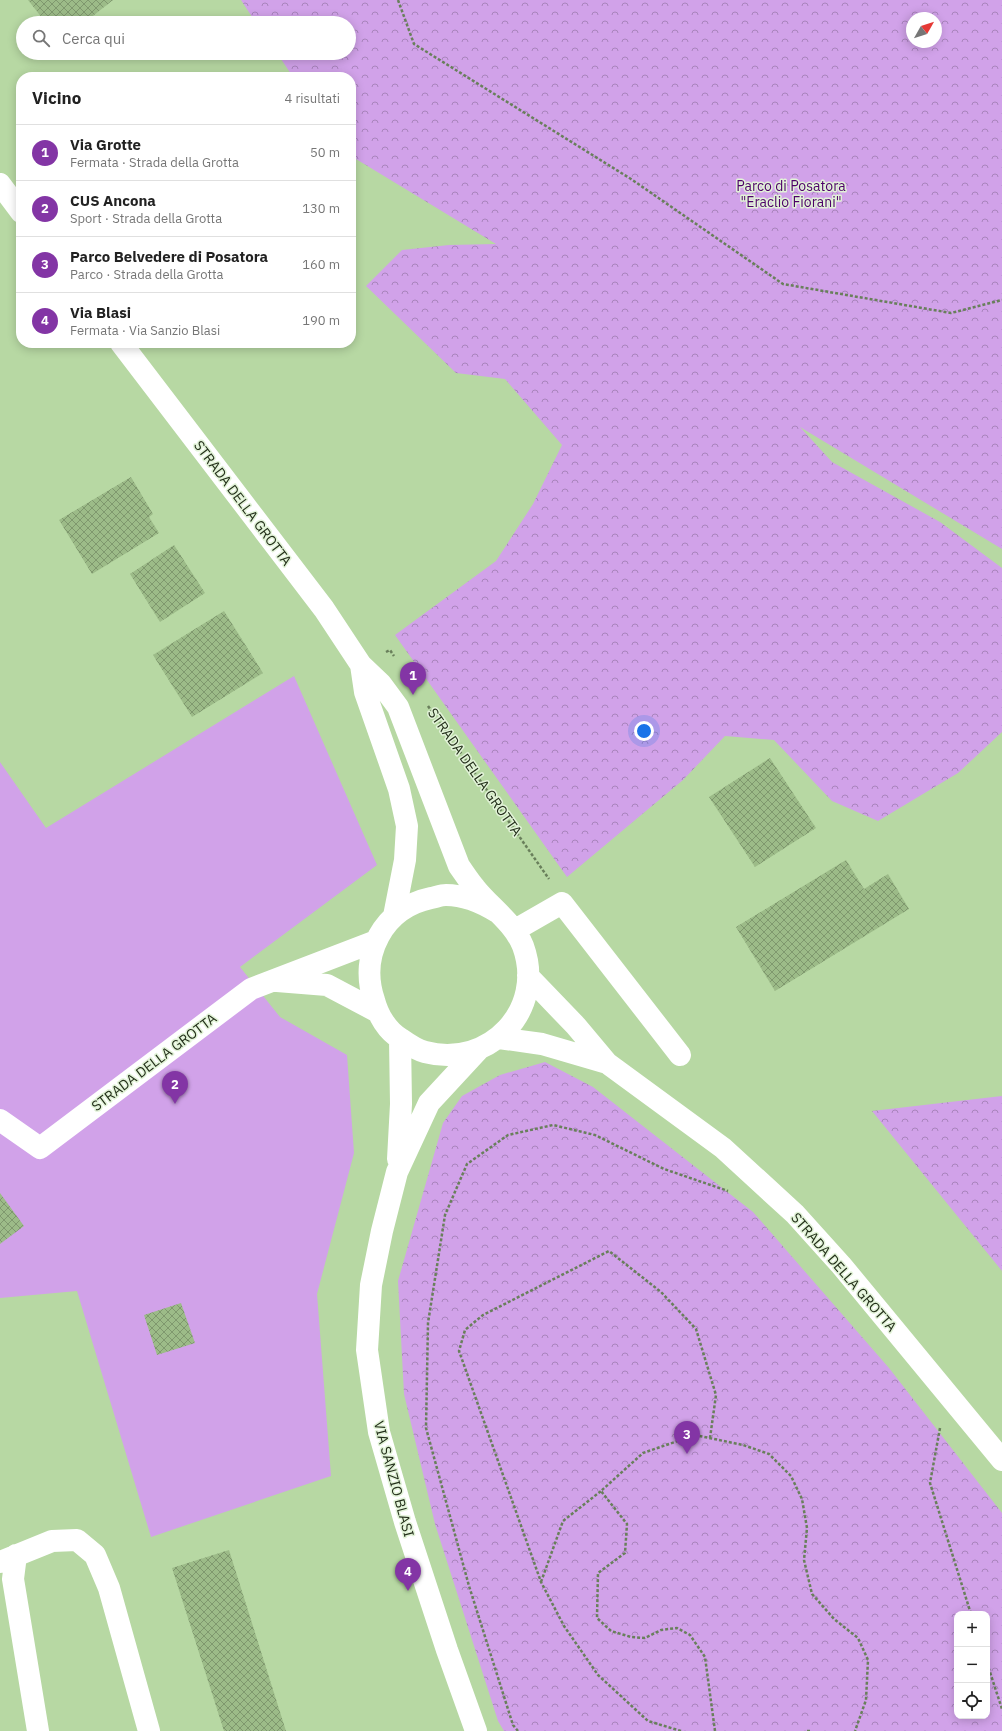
<!DOCTYPE html>
<html lang="it">
<meta charset="utf-8">
<style>
:root{--surface:#fff;--page:#f6f6f6;--text:#222;--muted:#767676;--line:#e0e0e0;--accent:#8335a5}
body{margin:0;font-family:"IBM Plex Sans",sans-serif;background:var(--page);color:var(--text)}
.controls{position:absolute;right:12px;bottom:12px;display:grid;overflow:hidden;border-radius:8px;box-shadow:0 2px 10px #0003}
.controls button{width:36px;height:36px;display:grid;place-items:center;padding:0;border:0;border-bottom:1px solid var(--line);background:var(--surface);color:var(--text);font:20px sans-serif}
.compass{position:absolute;left:906px;top:12px;width:36px;height:36px;border-radius:50%;background:var(--surface);box-shadow:0 2px 10px #0003;rotate:51deg}
.you{position:absolute;left:644px;top:731px;width:14px;height:14px;margin:-10px;border:3px solid #fff;border-radius:50%;background:#1a73e8;box-shadow:0 0 0 6px #1a73e833}
.badge{display:grid;place-items:center;width:26px;height:26px;border-radius:50%;background:var(--accent);color:#fff;font-size:13px;font-weight:700}
.pin{position:absolute;translate:-50% -33px;filter:drop-shadow(0 1px 2px #0008)}
.pin::after{content:'';position:absolute;top:21px;width:14px;height:12px;background:inherit;clip-path:polygon(0 0,100% 0,50% 100%)}
.list{margin:0;padding:0;list-style:none}
h2{display:flex;justify-content:space-between;align-items:center;height:52px;margin:0;padding:0 16px;font-size:17px}
h2 small{font-size:13px;font-weight:400;color:var(--muted)}
.list li{display:grid;grid-template-columns:26px 1fr auto;gap:12px;align-items:center;box-sizing:border-box;height:56px;padding:0 16px;border-top:1px solid var(--line)}
.list b{display:block;font-size:15px;white-space:nowrap}
.list p{margin:0;font-size:13px;white-space:nowrap;color:var(--muted)}
.list em{font-size:13px;font-style:normal;color:var(--muted)}
.icon{flex:none;width:22px;height:22px;fill:none;stroke:currentColor;stroke-width:2;stroke-linecap:round;stroke-linejoin:round}
.map{position:relative;flex:none;width:1002px;height:1731px;overflow:hidden}
.search{position:absolute;background:var(--surface);box-shadow:0 2px 10px #0003;left:16px;top:16px;width:340px;height:44px;display:flex;align-items:center;gap:10px;box-sizing:border-box;padding:0 14px;border-radius:22px;color:var(--muted);font-size:15px}
.panel{position:absolute;background:var(--surface);box-shadow:0 2px 10px #0003;left:16px;top:72px;width:340px;height:276px;border-radius:16px}
.map>svg:first-child{display:block}
.green{fill:#d1a2e9}
.forest{fill:url(#forest-crowns);fill-rule:evenodd}
.building{fill:url(#building-cross-hatch)}
.lines{fill:none;stroke-linecap:round;stroke-linejoin:round}
.path{stroke:#697f5b;stroke-width:2.5;stroke-dasharray:3 2;stroke-linecap:butt}
.minor{stroke:#fff;stroke-width:22}
.labels{text-anchor:middle;stroke-width:3;stroke-linejoin:round;paint-order:stroke}
.park-label{font-size:14px;fill:#4d0068;stroke:#e2f3d8}
.street-label{font-size:14px;fill:#232f1a;stroke:#e2f3d8}
</style>
<div class="map">
<svg width="1002" height="1731" viewBox="0 0 1002 1731">
<defs>
<pattern id="forest-crowns" width="20" height="18" patternUnits="userSpaceOnUse"><rect width="20" height="18" fill="#d1a2e9"/><path d="M2 6a3 3 0 1 1 6 0M12 15a3 3 0 1 1 6 0" fill="none" stroke="#a984bc"/></pattern>
<pattern id="building-cross-hatch" width="8" height="8" patternUnits="userSpaceOnUse"><rect width="8" height="8" fill="#9cbb88"/><path d="M0 0l8 8M0 8l8-8" fill="none" stroke="#7f986e"/></pattern>
</defs>
<rect width="100%" height="100%" fill="#b7d8a3"/>
<path class="green" d="M 294,676 L 377,865 L 240,967 L 280,1017 L 347,1055 L 354,1153 L 317,1294 L 331,1476 L 151,1537 L 77,1291 L 0,1298 L 0,762 L 46,828 Z"/>
<path class="forest" d="M 241,0 L 1002,0 L 1002,549 L 800,427 L 832,462 L 940,522 L 1002,568 L 1002,732 L 958,773 L 878,821 L 832,801 L 774,740 L 725,736 L 683,780 L 567,877 L 395,635 L 496,561 L 533,504 L 562,445 L 505,379 L 456,373 L 366,286 L 402,250 L 449,245 L 496,244 L 351,156 L 351,77 L 293,77 L 277,53 L 349,53 L 349,23 L 256,23 ZM 912,18 L 936,18 L 936,42 L 912,42 Z
M 545,1062 L 593,1087 L 753,1212 L 889,1368 L 1002,1513 L 1002,1731 L 504,1731 L 498,1721 L 435,1524 L 404,1394 L 398,1281 L 443,1123 L 462,1096 L 500,1075 ZM 957,1614 L 987,1614 L 987,1716 L 957,1716 Z
M 1002,1096 L 1002,1271 L 872,1111 Z"/>
<path class="building" d="M 28,0 L 113,0 L 84,23 L 46,23 Z
M 131,477 L 153,514 L 149,517 L 159,533 L 92,574 L 59,520 Z
M 174,545 L 205,593 L 160,622 L 130,574 Z
M 224,611 L 263,673 L 192,717 L 153,655 Z
M 770,758 L 816,828 L 755,867 L 709,797 Z
M 846,860 L 864,889 L 888,874 L 909,909 L 775,991 L 736,927 Z
M 0,1193 L 24,1226 L 0,1244 Z
M 181,1303 L 195,1343 L 157,1355 L 144,1315 Z
M 229,1550 L 286,1731 L 224,1731 L 172,1568 Z"/>
<g class="lines">
<path class="path" d="M 398,0 L 414,44 L 631,179 L 783,284 L 951,313 L 1002,300
M 386,652 L 390,650 L 394,656
M 428,706 L 549,879
M 940,1428 L 930,1483 L 971,1614
M 541,1582 L 563,1521 L 601,1491
M 987,1663 L 1002,1709
M 518,1731 L 513,1725 L 469,1586 L 426,1428 L 428,1323 L 445,1215 L 467,1164 L 508,1135 L 553,1125 L 595,1135 L 664,1169 L 728,1191
M 681,1731 L 648,1721 L 598,1675 L 564,1626 L 541,1582 L 459,1351 L 465,1330 L 483,1315 L 609,1251 L 661,1292 L 696,1329 L 716,1395 L 710,1438
M 715,1731 L 705,1657 L 690,1635 L 677,1628 L 661,1630 L 645,1638 L 631,1637 L 611,1631 L 597,1618 L 598,1573 L 625,1553 L 627,1524 L 601,1491 L 643,1453 L 695,1435 L 743,1445 L 769,1454 L 791,1476 L 802,1499 L 807,1528 L 804,1560 L 812,1594 L 834,1619 L 858,1638 L 868,1660 L 866,1700 L 855,1731
M 807,1731 L 811,1731"/>
<path class="minor" d="M 0,184 L 21,212
M 121,343 L 324,609 L 361,665 L 381,684 L 398,707 L 459,866 C 464,873 469,881 475,888 C 490,907 514,923 523,946 C 546,1009 490,1069 425,1052 C 417,1050 408,1044 401,1039 C 387,1031 378,1015 374,1000 C 359,955 383,908 431,898 C 436,897 441,895 446,895 C 465,895 481,902 497,912
M 361,665 L 365,692 L 399,789 L 407,826 L 405,860 L 394,916
M 515,930 L 562,903 L 680,1055
M 528,976 L 576,1026 L 607,1063 L 723,1148 L 795,1214 L 841,1265 L 1002,1460
M 277,981 L 327,985 L 378,1012
M 499,1038 L 542,1044 L 607,1063
M 0,1120 L 40,1148 L 251,989 L 376,941
M 398,1159 L 401,1104 L 400,1039
M 16,1555 L 13,1579 L 38,1731
M 0,1562 L 52,1541 L 77,1540 L 95,1555 L 109,1588 L 149,1731
M 476,1731 L 447,1650 L 405,1522 L 379,1432 L 367,1350 L 371,1285 L 382,1231 L 397,1172 L 429,1103 L 479,1049"/>
</g>
<g class="labels">
<g class="park-label">
<text x="791" y="191">Parco di Posatora<tspan x="791" dy="16">"Eraclio Fiorani"</tspan></text>
</g>
<g class="street-label">
<text transform="translate(243 503) rotate(53)" y="5">STRADA DELLA GROTTA</text>
<text transform="translate(475 772) rotate(55)" y="5">STRADA DELLA GROTTA</text>
<text transform="translate(154 1062) rotate(-37)" y="5">STRADA DELLA GROTTA</text>
<text transform="translate(844 1272) rotate(49)" y="5">STRADA DELLA GROTTA</text>
<text transform="translate(394 1479) rotate(75)" y="5">VIA SANZIO BLASI</text>
</g>
</g>
</svg>
<div class="controls">
<button>+</button>
<button>−</button>
<button><svg class="icon" aria-label="locate" viewBox="0 0 24 24"><circle cx="12" cy="12" r="6"/><path d="M12 2v4M12 18v4M2 12h4M18 12h4"/></svg></button>
</div>
<svg class="compass" viewBox="-18 -18 36 36"><path d="M0-13l5 13h-10z" fill="#e53935"/><path d="M0 13l5-13h-10z" fill="#767676"/></svg>
<div class="you"></div>
<div class="pin badge" style="left:413px;top:695px">1</div>
<div class="pin badge" style="left:175px;top:1104px">2</div>
<div class="pin badge" style="left:687px;top:1454px">3</div>
<div class="pin badge" style="left:408px;top:1591px">4</div>
<div class="search"><svg class="icon" aria-label="search" viewBox="0 0 24 24"><circle cx="10" cy="10" r="6"/><path d="M15 15l6 6"/></svg>Cerca qui</div>
<section class="panel">
<h2>Vicino<small>4 risultati</small></h2>
<ul class="list">
<li><span class="badge">1</span><div><b>Via Grotte</b><p>Fermata · Strada della Grotta</p></div><em>50 m</em></li>
<li><span class="badge">2</span><div><b>CUS Ancona</b><p>Sport · Strada della Grotta</p></div><em>130 m</em></li>
<li><span class="badge">3</span><div><b>Parco Belvedere di Posatora</b><p>Parco · Strada della Grotta</p></div><em>160 m</em></li>
<li><span class="badge">4</span><div><b>Via Blasi</b><p>Fermata · Via Sanzio Blasi</p></div><em>190 m</em></li>
</ul>
</section>
</div>
